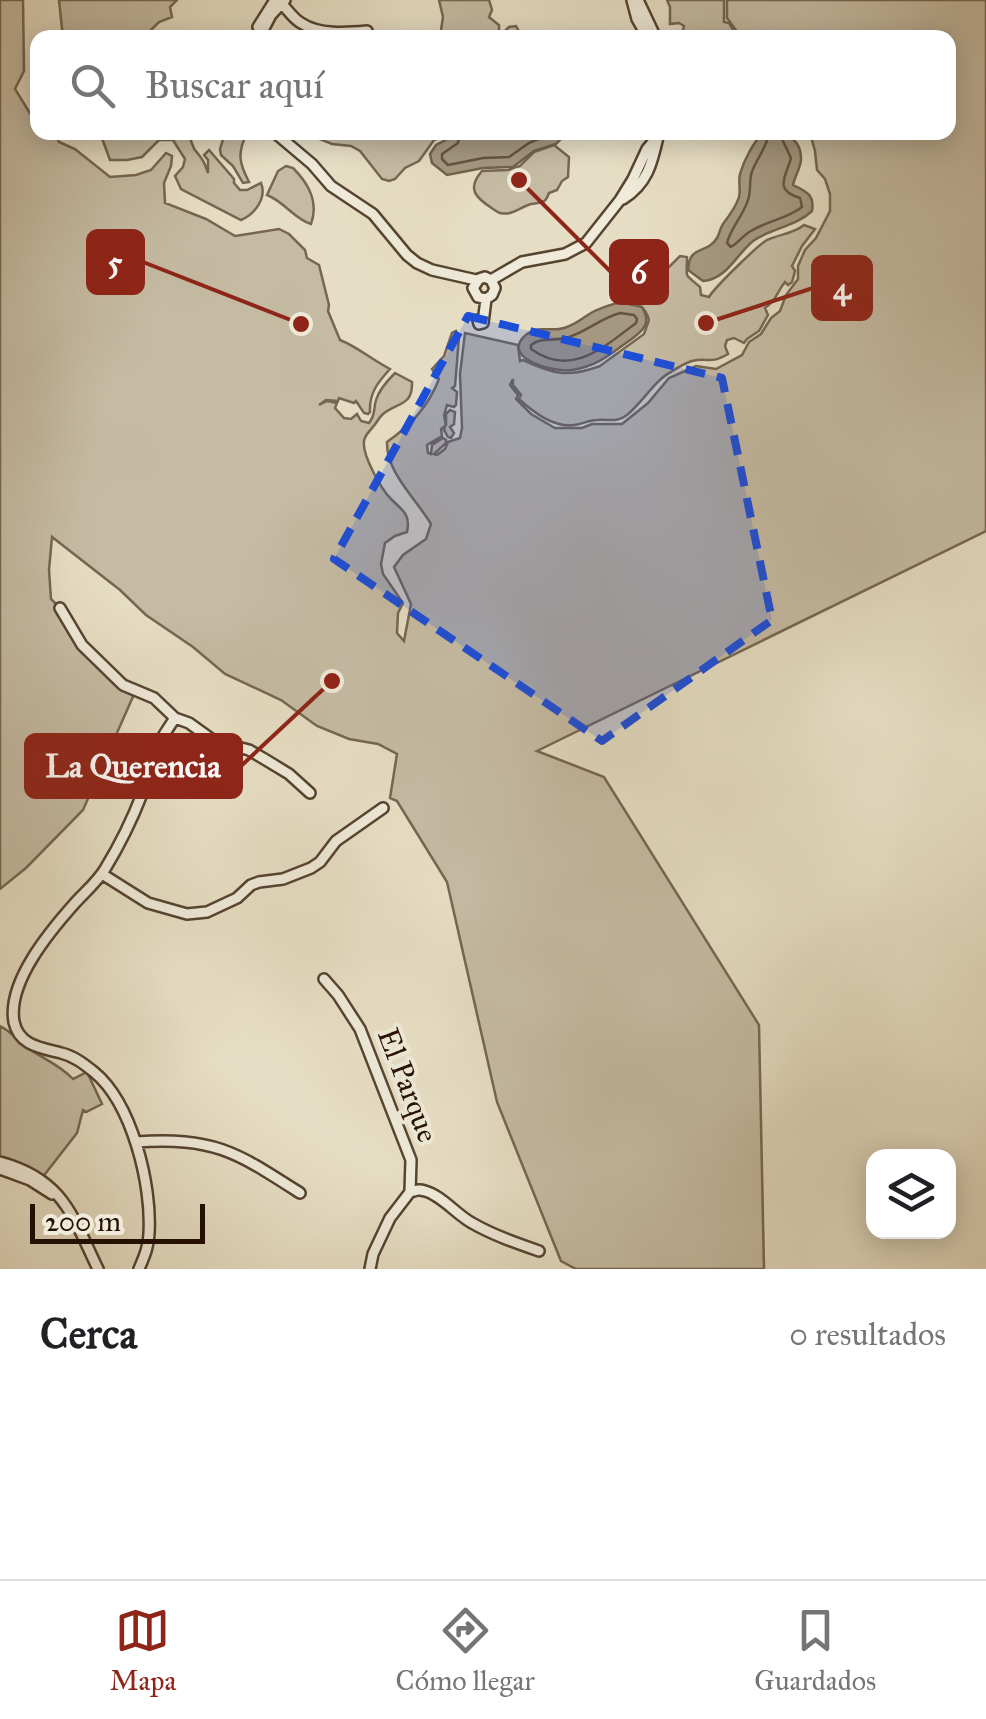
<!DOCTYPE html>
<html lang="es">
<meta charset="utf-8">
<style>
:root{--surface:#fff;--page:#f2f2f2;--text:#202124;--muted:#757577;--line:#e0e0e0;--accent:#8f2418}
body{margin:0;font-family:"IM FELL Great Primer",serif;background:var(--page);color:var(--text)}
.controls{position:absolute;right:30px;bottom:30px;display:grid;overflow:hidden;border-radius:20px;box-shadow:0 5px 25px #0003}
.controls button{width:90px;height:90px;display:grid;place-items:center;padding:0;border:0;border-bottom:2px solid var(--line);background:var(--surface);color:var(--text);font:50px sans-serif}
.scale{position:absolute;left:30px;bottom:25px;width:175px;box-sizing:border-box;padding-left:10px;border:5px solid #261100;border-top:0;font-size:28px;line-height:35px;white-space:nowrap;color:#261100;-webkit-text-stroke:8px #efead9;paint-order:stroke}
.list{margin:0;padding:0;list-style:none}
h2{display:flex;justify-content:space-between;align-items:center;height:130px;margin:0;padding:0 40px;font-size:42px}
h2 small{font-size:32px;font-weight:400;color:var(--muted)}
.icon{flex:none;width:55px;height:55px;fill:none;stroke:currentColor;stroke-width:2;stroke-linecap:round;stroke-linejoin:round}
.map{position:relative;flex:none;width:986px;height:1269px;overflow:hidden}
.search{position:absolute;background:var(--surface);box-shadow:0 5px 25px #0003;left:30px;right:30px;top:30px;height:110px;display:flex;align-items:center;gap:25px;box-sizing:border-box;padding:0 35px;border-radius:20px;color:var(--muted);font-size:38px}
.sheet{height:310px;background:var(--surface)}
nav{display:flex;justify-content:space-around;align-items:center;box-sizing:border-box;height:140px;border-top:2px solid var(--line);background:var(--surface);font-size:28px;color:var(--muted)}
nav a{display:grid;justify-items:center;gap:5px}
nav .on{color:var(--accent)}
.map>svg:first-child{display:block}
.green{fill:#c5bba3;stroke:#766652;stroke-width:2.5}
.water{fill:#a59881;stroke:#72624d;stroke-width:2.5}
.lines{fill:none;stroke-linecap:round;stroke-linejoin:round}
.shore{stroke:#665440;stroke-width:2.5}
.minor-casing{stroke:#564431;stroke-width:14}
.minor{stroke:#efead9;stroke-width:9}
.marked{fill:#1d4ed8;fill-opacity:0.2;stroke:#1d4ed8;stroke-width:8;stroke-dasharray:20 12;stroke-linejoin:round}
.labels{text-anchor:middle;stroke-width:8;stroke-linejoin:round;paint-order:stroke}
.street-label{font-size:30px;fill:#261100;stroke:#efead9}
.leader{fill:none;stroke:#8f2418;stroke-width:4}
.callout-dot{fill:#8f2418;stroke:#efead9;stroke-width:4}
.callout{fill:#8f2418;stroke:#8f2418;stroke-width:4}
.callout-label{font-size:32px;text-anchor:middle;font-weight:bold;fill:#fff}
</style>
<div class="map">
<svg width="986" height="1269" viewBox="0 0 986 1269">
<rect width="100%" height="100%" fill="#e6dec4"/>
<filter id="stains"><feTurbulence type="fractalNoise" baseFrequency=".002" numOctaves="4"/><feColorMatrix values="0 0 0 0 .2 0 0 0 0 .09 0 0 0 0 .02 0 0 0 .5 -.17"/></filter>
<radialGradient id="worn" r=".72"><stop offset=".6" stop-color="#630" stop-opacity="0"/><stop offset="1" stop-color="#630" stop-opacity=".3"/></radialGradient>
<path class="green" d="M 0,0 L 23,0 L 24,71 L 15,89 L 31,115 L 37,118 L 38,132 L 55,133 L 59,142 L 75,149 L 110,177 L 136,175 L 151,170 L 166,153 L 172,156 L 171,166 L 164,183 L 165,203 L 206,219 L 235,236 L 279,229 L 289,234 L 305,250 L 307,258 L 319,265 L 329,305 L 328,311 L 340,340 C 358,347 372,360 390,369 C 378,382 369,393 370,412 L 368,414 L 364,413 L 356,401 L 354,403 L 339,398 L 338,401 L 326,400 L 319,405 L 327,401 L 337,403 L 335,408 L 344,418 L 351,419 L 357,414 L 361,421 L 369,423 C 376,414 373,410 376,400 C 379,390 387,381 395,373 L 412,382 C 413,407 396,402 382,415 C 378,419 376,424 372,428 C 369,432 365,435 364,441 C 362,455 381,489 391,499 C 402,510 411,514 407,532 L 395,536 L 385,543 L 381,564 L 383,574 L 403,603 L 398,613 L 397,633 L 404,641 L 411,604 L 394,567 L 403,555 L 426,539 L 431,524 C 416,499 386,472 387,442 C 411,425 428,407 439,379 L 432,369 L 444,356 L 452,333 L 456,331 L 459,337 L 455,386 L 452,388 L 457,392 L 456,405 L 454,407 L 447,405 L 444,415 L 446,426 L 446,414 L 450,410 L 455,412 L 454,424 L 450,427 L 454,433 L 451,438 L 448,437 L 444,430 L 445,426 L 441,429 L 442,436 L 427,445 L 428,453 L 431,454 L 432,445 L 443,438 L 446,440 L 446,443 L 434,454 L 437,455 L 445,449 L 448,442 L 460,438 L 462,428 L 460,374 L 465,333 L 518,345 L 520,361 L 523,360 C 553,374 568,378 600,366 L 644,334 L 649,320 C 645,306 637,303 623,300 L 630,291 L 661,275 L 680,256 L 687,257 C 687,280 683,272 700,287 L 701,295 L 709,297 C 715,287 757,246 767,240 C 780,234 793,234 804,225 L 815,229 L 802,246 L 792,266 L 795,271 L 792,282 L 788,285 L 785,282 C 776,293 777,300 765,308 L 768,315 L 759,331 L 747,339 L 744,343 L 734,338 L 727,340 L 725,346 L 728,354 C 709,365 709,357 692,361 C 686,363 677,368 671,372 C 656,379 642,403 627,415 C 617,423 608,419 597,420 C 589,420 582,424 574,425 C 554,428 533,412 519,399 L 521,395 L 513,385 L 513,379 L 510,385 L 518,395 L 516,399 L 531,414 L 555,428 L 582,428 L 592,424 L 622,424 L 648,403 L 669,378 L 696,366 L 716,369 L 742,355 L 749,342 L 761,334 L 771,318 L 780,311 L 786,295 L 798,279 L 798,266 L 805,250 L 816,238 L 830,211 L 830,194 L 825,179 L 817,170 L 815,151 L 810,133 L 948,132 L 948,38 L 741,37 L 727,18 L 727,0 L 986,0 L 986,531 L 537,751 L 604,777 L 759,1025 L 764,1269 L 576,1269 L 561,1261 L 497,1102 L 447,882 L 397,801 L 390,798 L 397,754 L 378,744 L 349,739 L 317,726 L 281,700 L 225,674 L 193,647 L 146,615 L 120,590 L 52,537 L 49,570 L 51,599 L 60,608 L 74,632 L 135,692 L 83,810 L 26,868 L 0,889 Z
M 59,0 L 177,0 L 170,7 L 172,17 L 159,22 L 144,37 L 63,38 Z
M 439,0 L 489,0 L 492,10 L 489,17 L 499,25 L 499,31 L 503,33 L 509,27 L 516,26 L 522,37 L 445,37 L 441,30 L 443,17 Z
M 667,0 L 724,0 L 724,22 L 729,23 L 737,37 L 681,37 L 684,26 L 679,23 L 670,24 L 670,7 Z
M 100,133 L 186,133 C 192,138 191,144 195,150 C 203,160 204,161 208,173 L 208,160 L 204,155 L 209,150 L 234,179 L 234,183 L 240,190 L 247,190 L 261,183 C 267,198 255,214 241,220 L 181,189 L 175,176 L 183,167 L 185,159 L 173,140 L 159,140 L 142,157 L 127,160 L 110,160 Z
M 225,133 L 247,133 C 237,153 239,163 249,182 L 243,183 L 233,166 L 221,155 L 220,149 Z
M 311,133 L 311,132 L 449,133 L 434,140 L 419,161 L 405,168 L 395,179 L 389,181 L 382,179 L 360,151 L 351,146 L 332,144 L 317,138 Z
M 554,145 L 569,157 L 568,177 L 562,181 L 557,190 L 549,193 C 545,204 542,202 531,204 C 520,207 512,216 500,213 C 497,212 495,210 493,209 C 476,198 466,189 482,171 L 508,170 L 520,166 L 534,152 Z
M 286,166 L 293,168 C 309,184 319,202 311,224 C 294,219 285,202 267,195 L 278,171 Z
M 0,1026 C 12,1032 15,1038 25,1046 C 41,1058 59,1064 73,1079 L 87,1072 L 102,1104 L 86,1112 L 83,1110 L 77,1133 L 42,1178 L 0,1160 Z"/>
<path class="water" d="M 459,133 L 459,132 L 567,133 L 556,144 L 534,151 L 513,167 L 483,168 L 447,175 L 432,163 L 430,154 L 436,145 Z
M 763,133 C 781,132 801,135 801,159 C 801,167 795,176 793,185 C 805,191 815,194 812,211 C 795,227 771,228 753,241 C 736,255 727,279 703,281 L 688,270 C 689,244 707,255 717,238 C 720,233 720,228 723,224 C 729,216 736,207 739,197 C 741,189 738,181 740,174 C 744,160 753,143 763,133 Z
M 620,302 L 642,307 C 651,322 645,329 633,338 C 612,353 598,366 572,370 C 555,373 497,358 527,334 C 538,325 551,332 564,328 C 575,325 581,319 591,313 C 599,308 610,305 620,302 Z"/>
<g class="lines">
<path class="shore" d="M 460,132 L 458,143 L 442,154 L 442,159 L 448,165 L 483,158 L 509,157 L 529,143 L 555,132
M 769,132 C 768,145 758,157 753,169 C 748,179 752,189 748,200 C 743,216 731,227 727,243 L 731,247 C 738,243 742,237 749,232 C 766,221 787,219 802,207 L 800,198 C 773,190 786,177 791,158 L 782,139 L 781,132
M 620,313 L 634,315 L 637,319 L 636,323 C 604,347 571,378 531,349 L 531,345 C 543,336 555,342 569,337 C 588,331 599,319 620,313 Z"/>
<defs>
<path id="minor" d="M 278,0 C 286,7 292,18 301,23 C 319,35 346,33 367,31
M 632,0 L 637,19 L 648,38
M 638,0 L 656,38
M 258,27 L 275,0
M 201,38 L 207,38
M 259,38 L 271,15 L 285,0
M 274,132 L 312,164 L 331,186 L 373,214 L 407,255 L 417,263 L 432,270 L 476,280
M 623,199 C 647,184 652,164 658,137
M 491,280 L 495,288 L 492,295 L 486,299 L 478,297 L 473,288 L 479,279 L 485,277 L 491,280 L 522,262 L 565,254 L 586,243 L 620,200 L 633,179 L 647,149 L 661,132
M 478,320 L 479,324 L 483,323 L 486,299
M 60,608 L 82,645 L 123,685 L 154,698 L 175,718 L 189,723 L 214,741 L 249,750 L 266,760 L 289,774 L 310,793
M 102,874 L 148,903 L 187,914 L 207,912 L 237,898 L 251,885 L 259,882 L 283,879 L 311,868 L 320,862 L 336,841 L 383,808
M 324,979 L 338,995 L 360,1029 L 411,1160 L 410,1192 L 390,1218 L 373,1254 L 370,1269
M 136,1142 C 215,1137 236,1152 300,1193
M 0,1162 C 63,1179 72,1215 98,1269
M 0,1169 L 30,1180 L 52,1194
M 410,1192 C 417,1190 419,1189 425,1191 C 441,1195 457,1215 472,1223 C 493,1235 516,1243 539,1251
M 139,1269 C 144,1257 149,1246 149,1233 C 152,1185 132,1103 94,1072 C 84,1064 74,1056 61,1053 C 42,1048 19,1046 14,1022 C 7,982 50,931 75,903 C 85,892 97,882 105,869 C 119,846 132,820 142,794 C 146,785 147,774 150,765 C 155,747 165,733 175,718"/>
</defs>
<use href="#minor" class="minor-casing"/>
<use href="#minor" class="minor"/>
</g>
<path class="marked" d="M 468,316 L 722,378 L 772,620 L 602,741 L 334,559 Z"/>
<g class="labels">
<g class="street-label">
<text transform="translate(408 1085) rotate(69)" y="10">El Parque</text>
</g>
</g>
<path class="leader" d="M301 324L143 262M519 180L611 272M706 323L813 288M332 681L241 766"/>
<g class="callout-dot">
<circle cx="301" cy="324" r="10"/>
<circle cx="519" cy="180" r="10"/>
<circle cx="706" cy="323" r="10"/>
<circle cx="332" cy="681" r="10"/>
</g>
<g class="callout">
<rect x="88" y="231" width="55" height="62" rx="10"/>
<rect x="611" y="241" width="56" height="62" rx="10"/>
<rect x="813" y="257" width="58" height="62" rx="10"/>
<rect x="26" y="735" width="215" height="62" rx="10"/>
</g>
<g class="callout-label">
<text x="115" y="273">5</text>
<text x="639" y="283">6</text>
<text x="842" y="299">4</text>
<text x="133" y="777">La Querencia</text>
</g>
<rect width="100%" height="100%" filter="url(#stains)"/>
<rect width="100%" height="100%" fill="url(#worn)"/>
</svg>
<div class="controls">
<button><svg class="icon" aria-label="layers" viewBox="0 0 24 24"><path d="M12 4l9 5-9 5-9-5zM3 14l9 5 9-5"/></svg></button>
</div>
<div class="scale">200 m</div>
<div class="search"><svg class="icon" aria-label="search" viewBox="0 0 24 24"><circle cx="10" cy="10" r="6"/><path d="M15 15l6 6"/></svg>Buscar aquí</div>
</div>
<section class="sheet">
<h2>Cerca<small>0 resultados</small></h2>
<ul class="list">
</ul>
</section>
<nav>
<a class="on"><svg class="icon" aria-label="map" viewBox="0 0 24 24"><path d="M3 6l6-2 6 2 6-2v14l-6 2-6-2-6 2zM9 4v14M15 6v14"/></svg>Mapa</a>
<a><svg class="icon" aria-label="directions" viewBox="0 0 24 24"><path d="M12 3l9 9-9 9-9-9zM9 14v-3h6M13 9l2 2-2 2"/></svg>Cómo llegar</a>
<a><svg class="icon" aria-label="saved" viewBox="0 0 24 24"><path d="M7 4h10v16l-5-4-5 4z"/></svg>Guardados</a>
</nav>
